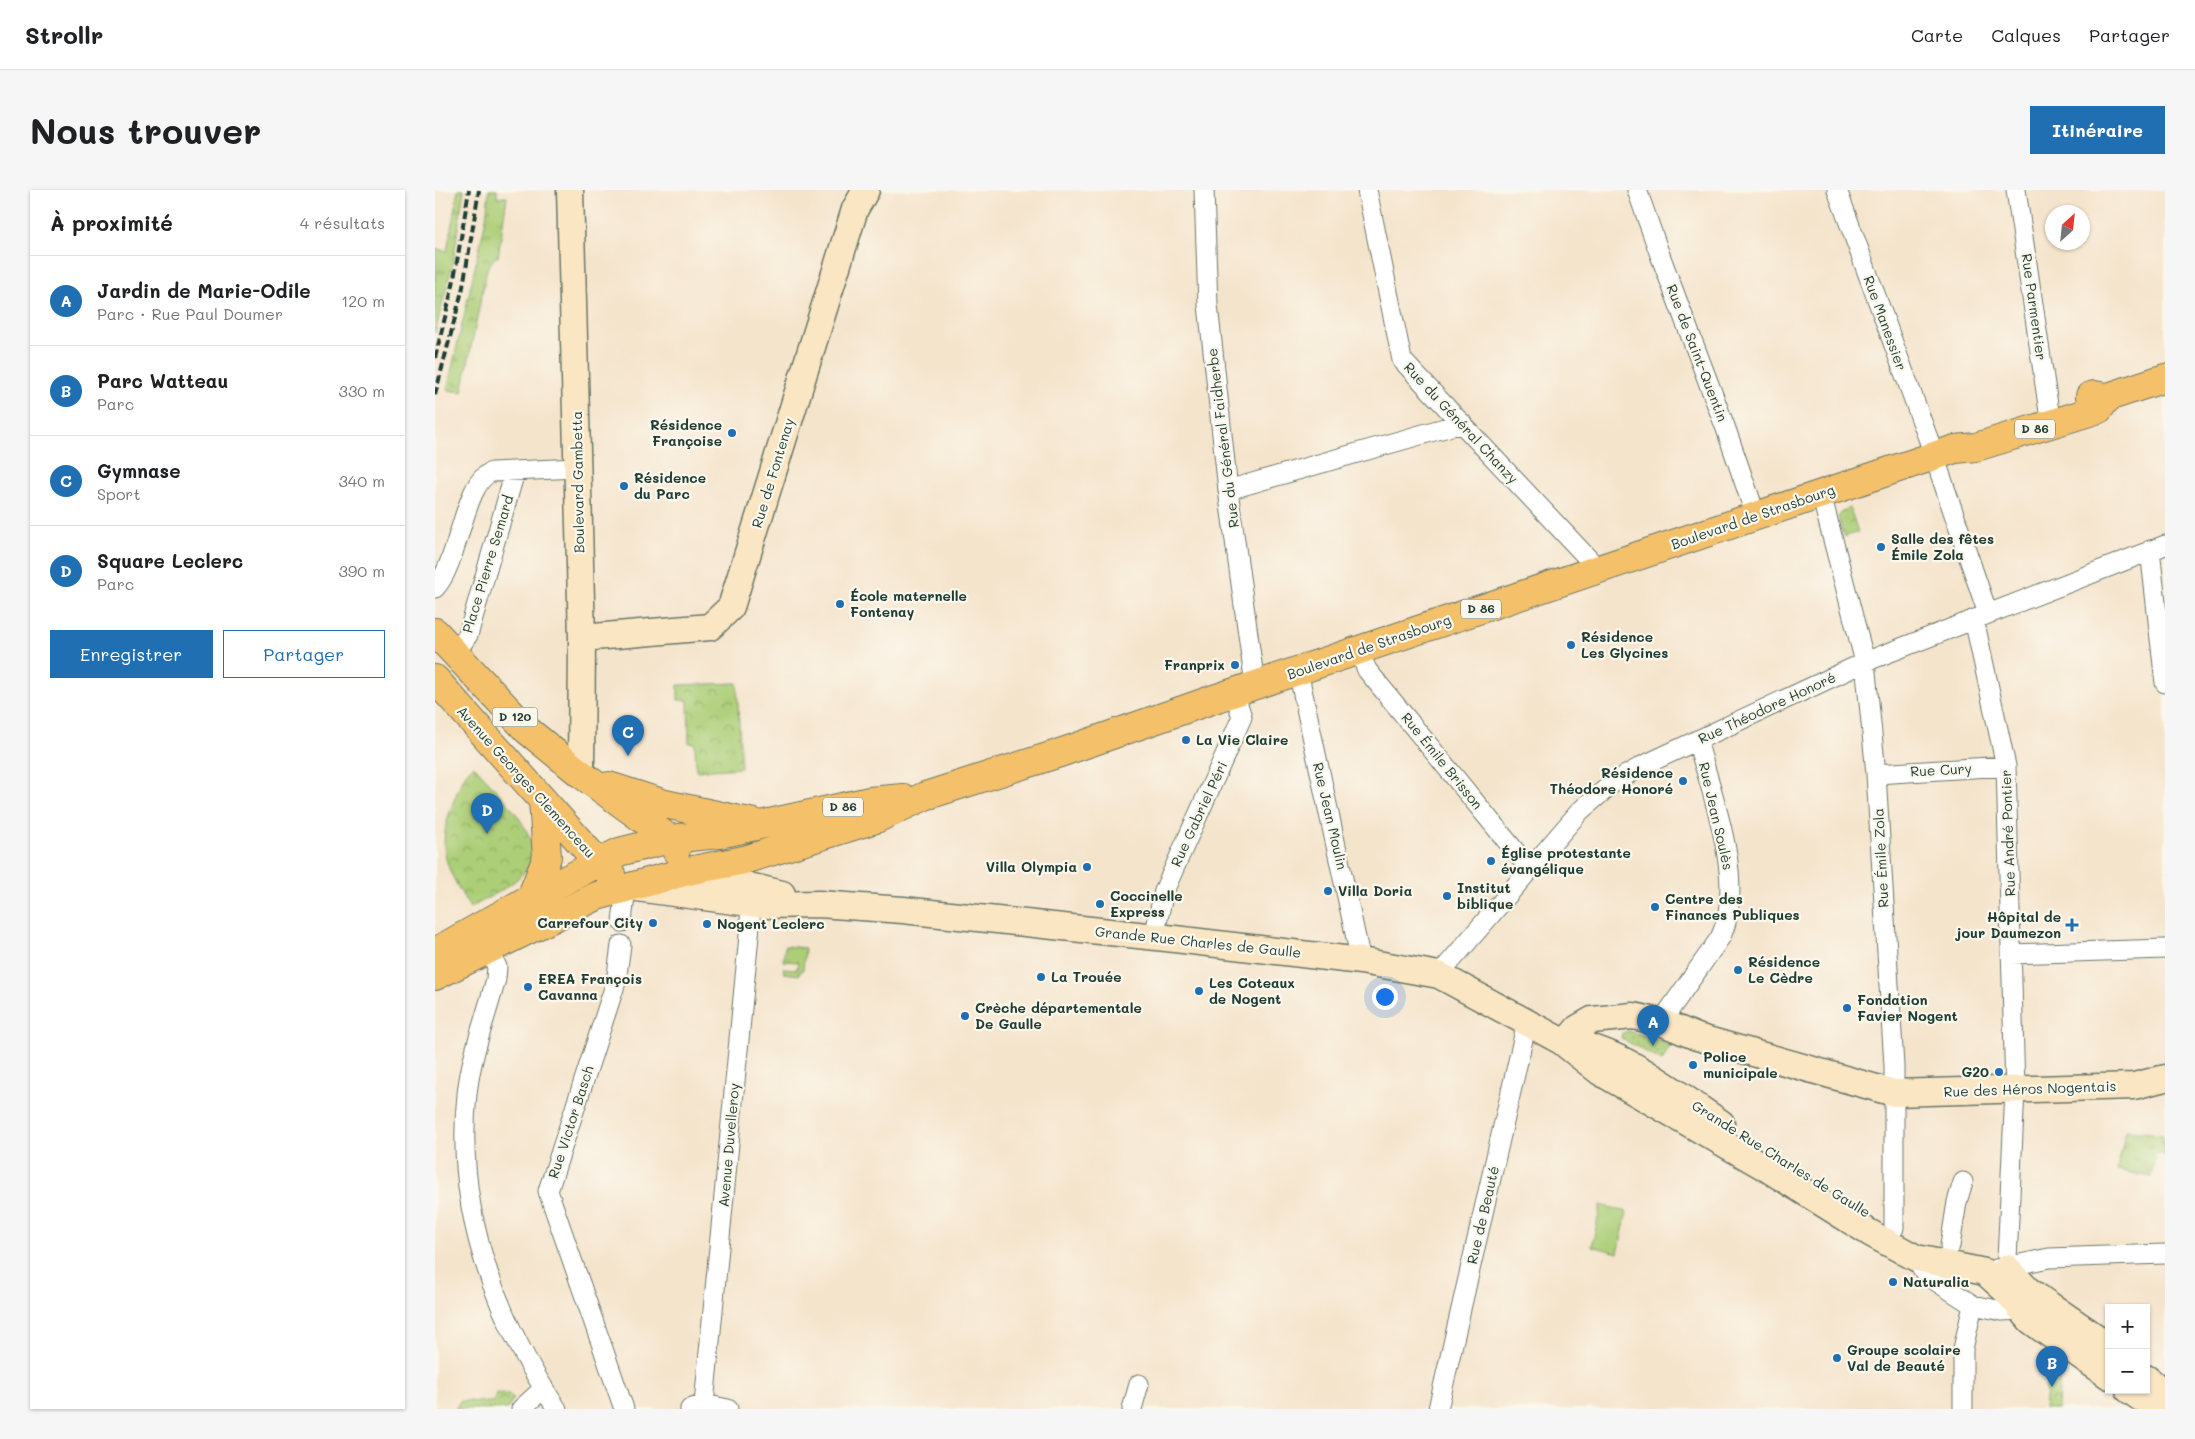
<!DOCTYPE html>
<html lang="fr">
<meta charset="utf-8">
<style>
:root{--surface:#fff;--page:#f6f6f6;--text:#202124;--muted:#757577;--line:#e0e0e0;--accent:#1f6fb2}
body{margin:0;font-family:Mali,sans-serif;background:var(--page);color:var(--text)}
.controls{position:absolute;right:15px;bottom:15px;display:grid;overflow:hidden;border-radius:0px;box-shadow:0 1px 4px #0004}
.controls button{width:45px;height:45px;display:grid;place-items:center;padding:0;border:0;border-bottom:1px solid var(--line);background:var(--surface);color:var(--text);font:25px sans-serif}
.compass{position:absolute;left:1610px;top:15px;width:45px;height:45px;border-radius:50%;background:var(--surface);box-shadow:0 1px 4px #0004;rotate:27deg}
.you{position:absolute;left:949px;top:806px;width:18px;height:18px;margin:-12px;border:4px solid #fff;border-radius:50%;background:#1a73e8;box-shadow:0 0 0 8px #1a73e833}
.badge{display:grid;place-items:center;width:32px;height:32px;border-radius:50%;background:var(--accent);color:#fff;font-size:16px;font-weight:700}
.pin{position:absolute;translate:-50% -41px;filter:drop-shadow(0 1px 2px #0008)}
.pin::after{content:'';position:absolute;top:26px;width:18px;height:15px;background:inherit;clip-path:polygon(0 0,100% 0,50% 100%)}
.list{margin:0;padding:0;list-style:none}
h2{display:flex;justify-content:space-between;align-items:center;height:65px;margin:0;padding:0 20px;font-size:21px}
h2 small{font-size:16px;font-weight:400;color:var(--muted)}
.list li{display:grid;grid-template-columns:32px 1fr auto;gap:15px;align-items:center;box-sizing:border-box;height:90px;padding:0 20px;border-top:1px solid var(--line)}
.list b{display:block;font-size:19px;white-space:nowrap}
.list p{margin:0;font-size:16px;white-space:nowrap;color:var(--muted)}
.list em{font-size:16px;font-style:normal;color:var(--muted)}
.actions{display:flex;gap:10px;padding:15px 20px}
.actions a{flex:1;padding:11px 0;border:1px solid var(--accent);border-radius:0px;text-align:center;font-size:18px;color:var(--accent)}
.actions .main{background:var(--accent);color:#fff}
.map{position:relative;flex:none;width:1730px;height:1219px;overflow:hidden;border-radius:0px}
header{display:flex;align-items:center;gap:30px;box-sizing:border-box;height:70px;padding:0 25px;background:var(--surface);border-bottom:1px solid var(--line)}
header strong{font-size:24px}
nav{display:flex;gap:28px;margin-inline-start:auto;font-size:18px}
.intro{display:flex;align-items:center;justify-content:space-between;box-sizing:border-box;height:120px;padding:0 30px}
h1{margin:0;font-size:35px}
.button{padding:12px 22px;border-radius:0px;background:var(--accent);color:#fff;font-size:18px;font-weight:700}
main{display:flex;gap:30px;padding:0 30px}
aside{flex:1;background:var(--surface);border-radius:0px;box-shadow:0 1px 4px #0004}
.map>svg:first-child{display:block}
.grass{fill:url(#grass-tufts);stroke:#668656}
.park{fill:url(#park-crowns);stroke:#668656}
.garden{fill:url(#garden-dots);stroke:#668656}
.pitch{fill:#acce77;stroke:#668656}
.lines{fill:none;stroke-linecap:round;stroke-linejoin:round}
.street-casing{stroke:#6a7769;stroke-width:21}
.secondary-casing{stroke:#6a7769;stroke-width:29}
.primary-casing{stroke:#6a7769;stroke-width:30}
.street{stroke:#fff;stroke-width:19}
.secondary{stroke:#fbe6c3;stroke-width:26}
.primary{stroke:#f4c16a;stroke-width:28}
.rail{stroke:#1f3d34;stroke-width:4;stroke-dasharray:8 4;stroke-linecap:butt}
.poi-dot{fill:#1f6fb2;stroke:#fbf7ec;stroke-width:2}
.labels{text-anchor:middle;stroke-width:4.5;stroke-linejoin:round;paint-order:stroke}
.shield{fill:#fbf7ec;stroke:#61756b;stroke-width:1}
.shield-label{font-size:12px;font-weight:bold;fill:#1f3d34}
.street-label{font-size:14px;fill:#1f3d34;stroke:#fbf7ec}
.poi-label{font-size:14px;font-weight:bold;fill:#1f3d34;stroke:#fbf7ec;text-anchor:start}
</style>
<header>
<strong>Strollr</strong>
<nav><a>Carte</a><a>Calques</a><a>Partager</a></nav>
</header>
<div class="intro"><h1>Nous trouver</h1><a class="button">Itinéraire</a></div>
<main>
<aside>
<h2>À proximité<small>4 résultats</small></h2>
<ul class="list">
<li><span class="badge">A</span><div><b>Jardin de Marie-Odile</b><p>Parc · Rue Paul Doumer</p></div><em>120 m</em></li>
<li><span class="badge">B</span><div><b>Parc Watteau</b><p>Parc</p></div><em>330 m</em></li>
<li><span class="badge">C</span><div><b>Gymnase</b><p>Sport</p></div><em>340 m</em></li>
<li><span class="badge">D</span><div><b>Square Leclerc</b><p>Parc</p></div><em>390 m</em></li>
</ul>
<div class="actions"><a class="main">Enregistrer</a><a>Partager</a></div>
</aside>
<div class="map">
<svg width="1730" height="1219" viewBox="0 0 1730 1219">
<defs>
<pattern id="grass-tufts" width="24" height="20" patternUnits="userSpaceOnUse" patternTransform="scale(1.25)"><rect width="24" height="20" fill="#acce77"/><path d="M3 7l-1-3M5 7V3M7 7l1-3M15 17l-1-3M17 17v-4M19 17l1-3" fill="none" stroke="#8ba862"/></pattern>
<pattern id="park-crowns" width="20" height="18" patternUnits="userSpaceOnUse" patternTransform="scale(1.25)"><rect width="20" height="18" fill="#acce77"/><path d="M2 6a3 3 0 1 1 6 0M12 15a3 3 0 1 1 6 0" fill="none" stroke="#8ba862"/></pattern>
<pattern id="garden-dots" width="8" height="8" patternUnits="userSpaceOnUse" patternTransform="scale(1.25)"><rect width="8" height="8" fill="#acce77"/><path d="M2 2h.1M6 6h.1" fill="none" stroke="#8ba862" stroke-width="1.8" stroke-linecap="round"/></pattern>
</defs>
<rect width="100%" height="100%" fill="#fbf7ec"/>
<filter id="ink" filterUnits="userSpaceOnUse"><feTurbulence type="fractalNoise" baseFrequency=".02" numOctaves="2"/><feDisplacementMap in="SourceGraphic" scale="10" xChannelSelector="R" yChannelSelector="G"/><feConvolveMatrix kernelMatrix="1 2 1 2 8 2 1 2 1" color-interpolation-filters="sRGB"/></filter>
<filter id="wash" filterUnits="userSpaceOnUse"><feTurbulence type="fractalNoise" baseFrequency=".0096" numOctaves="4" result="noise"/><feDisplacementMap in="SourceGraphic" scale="20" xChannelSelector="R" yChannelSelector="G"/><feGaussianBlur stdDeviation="1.12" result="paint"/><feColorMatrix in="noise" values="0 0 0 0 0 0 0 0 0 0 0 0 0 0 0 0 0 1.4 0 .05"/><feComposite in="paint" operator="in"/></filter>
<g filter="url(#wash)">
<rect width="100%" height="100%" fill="#f5e4cc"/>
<path class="grass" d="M 23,0 L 29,0 L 18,72 L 0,143 L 0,59 L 12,61 Z
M 54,0 L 62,0 L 62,7 L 72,7 L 63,67 L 60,67 L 52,79 L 27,202 L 12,200 L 51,29 Z
M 350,756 L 370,758 L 368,779 L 364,785 L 349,783 L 348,778 L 362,779 L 363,772 L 348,771 Z
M 1691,940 L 1728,945 L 1727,953 L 1730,954 L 1730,965 L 1721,963 L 1716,987 L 1682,980 Z"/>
<path class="park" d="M 1415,318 L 1423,342 L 1409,347 L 1403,327 L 1407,321 Z
M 302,493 L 306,578 L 261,581 L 260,553 L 254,553 L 253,510 L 243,510 L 243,495 Z
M 39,576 C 57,597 113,647 94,676 C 81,695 54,707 35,718 C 8,672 0,657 21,605 C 25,595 29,582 39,576 Z
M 1614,1166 L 1625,1175 L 1623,1219 L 1609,1219 Z
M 61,1203 L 74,1204 L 78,1209 L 73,1219 L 20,1219 L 25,1211 L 59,1212 Z"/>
<path class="garden" d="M 1193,841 L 1236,854 L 1227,871 L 1186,848 L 1187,843 Z"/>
<path class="pitch" d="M 1166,1015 L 1192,1022 L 1183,1063 L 1157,1056 Z"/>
</g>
<g filter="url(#ink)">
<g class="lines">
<defs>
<path id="street" d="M 769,0 L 773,115 L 793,300 L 820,495
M 932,0 L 967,170 L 1163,379
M 1202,0 L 1225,65 L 1291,239 L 1321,326
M 1402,0 L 1493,248 L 1553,424
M 1581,0 L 1616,235
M 793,300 L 1027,233
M 1386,304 L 1430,472 L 1441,584 L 1459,876 L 1459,1038
M 1715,360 L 1730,493
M 0,398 C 24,374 29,290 57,282 L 142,278
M 1539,429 L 1571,576 L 1580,900 L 1571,1091
M 924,461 L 932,480 L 1094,678
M 20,464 L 33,445 L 80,282
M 863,481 L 926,771
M 1441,584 L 1571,576
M 187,732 L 191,697
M 719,747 L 729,701 L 807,527 L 799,502
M 186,755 L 181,792 L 113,1001 L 189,1219
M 54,759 L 62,777 L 61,789 C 51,827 36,865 32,904 C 20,1018 59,1125 122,1219
M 1576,764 L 1730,759
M 1004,785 L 1145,621 L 1179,592 L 1207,576 L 1430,472 L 1730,355
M 1226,832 L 1285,748 C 1312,695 1277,605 1262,550
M 1515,1056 L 1522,1012 L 1528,992
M 1481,1068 L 1491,1085 L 1538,1115 L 1567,1121 L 1587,1120
M 1561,1079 L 1614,1068 L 1730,1064
M 269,1214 L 315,735 L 316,701
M 86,1219 L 108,1199
M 255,1219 L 269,1214 L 293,1219
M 697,1219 L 704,1194
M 1003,1219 L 1092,832
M 1528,1219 L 1528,1159 L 1538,1115"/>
<path id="secondary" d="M 135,0 L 147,448 L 146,584
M 147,448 L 275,437 L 296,417 L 420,19 L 431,0
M 253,681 L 347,704
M 194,697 L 329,715 L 384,714 L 468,720 L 731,748 L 926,771 L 1004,785 L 1126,851 L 1165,882 L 1333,979 L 1435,1043 L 1481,1068 L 1550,1082 L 1570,1100 L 1596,1131 L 1674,1186
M 1132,851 L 1143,838 L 1157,830 L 1198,826 L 1226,832 L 1262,847 L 1459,903 L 1699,896 L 1730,888
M 1134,852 C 1191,862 1239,902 1286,933
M 1572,1078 L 1594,1101 L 1674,1156
M 1711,1188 L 1730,1203
M 1694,1200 L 1721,1219"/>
<path id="primary" d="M 1655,206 L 1659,205 L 1673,207 L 1730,188
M 0,442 L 92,540 L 146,584 L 235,649 L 241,660
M 0,489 L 163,672 L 176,684
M 174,596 L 230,614 L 319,633
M 96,708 L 112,667 L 108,610
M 0,762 L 96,708 L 184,662 L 235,649 L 284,644 L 435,611 L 468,608
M 0,786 L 162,706 L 253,681 L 309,670 L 441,629 L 490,606 L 622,564 L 782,508 L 1499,266 L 1520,259 L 1541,257 L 1664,219 L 1673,207"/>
</defs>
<use href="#street" class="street-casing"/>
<use href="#secondary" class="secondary-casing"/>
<use href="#primary" class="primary-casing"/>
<use href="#street" class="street"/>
<use href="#secondary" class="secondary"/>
<use href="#primary" class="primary"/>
<path class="rail" d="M 0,168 L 18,95 L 34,0
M 0,205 L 28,97 L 44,0"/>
</g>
</g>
<g class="poi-dot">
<circle cx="297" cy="243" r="5"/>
<circle cx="189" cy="296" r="5"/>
<circle cx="1446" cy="357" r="5"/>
<circle cx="405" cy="414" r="5"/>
<circle cx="1136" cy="455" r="5"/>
<circle cx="800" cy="475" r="5"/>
<circle cx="751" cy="550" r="5"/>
<circle cx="1248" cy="591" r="5"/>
<circle cx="1056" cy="671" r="5"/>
<circle cx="652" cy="677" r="5"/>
<circle cx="893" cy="701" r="5"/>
<circle cx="1012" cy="706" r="5"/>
<circle cx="665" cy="714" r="5"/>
<circle cx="1220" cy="717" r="5"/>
<circle cx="218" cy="733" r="5"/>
<circle cx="272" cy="734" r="5"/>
<path d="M1634.5 727.5h5v5h5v5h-5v5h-5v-5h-5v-5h5z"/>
<circle cx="1303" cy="780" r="5"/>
<circle cx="606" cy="787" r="5"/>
<circle cx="93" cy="797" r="5"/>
<circle cx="764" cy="801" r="5"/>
<circle cx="1412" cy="818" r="5"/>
<circle cx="530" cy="826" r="5"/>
<circle cx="1258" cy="875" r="5"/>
<circle cx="1564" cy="882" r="5"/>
<circle cx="1458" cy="1092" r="5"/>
<circle cx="1402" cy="1168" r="5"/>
</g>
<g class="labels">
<g class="shield">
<rect x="1580" y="229.5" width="40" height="19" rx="4"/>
<rect x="1026" y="409.5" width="40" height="19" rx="4"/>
<rect x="57.5" y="517.5" width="45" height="19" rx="4"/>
<rect x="388" y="607.5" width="40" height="19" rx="4"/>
</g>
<g class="shield-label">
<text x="1600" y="243">D 86</text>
<text x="1046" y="423">D 86</text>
<text x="80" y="531">D 120</text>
<text x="408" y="621">D 86</text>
</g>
<g class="street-label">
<text transform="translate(1599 117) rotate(82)" y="5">Rue Parmentier</text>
<text transform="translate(1450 133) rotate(70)" y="5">Rue Manessier</text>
<text transform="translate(1262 163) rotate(69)" y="5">Rue de Saint-Quentin</text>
<text transform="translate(1026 233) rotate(47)" y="5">Rue du Général Chanzy</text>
<text transform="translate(788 248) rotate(-97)" y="5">Rue du Général Faidherbe</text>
<text transform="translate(338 283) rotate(-73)" y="5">Rue de Fontenay</text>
<text transform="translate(143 292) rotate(-91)" y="5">Boulevard Gambetta</text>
<text transform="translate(1318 327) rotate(-19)" y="5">Boulevard de Strasbourg</text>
<text transform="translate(53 374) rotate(-73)" y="5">Place Pierre Semard</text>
<text transform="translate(934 457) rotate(-19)" y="5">Boulevard de Strasbourg</text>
<text transform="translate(1332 518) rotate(-25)" y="5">Rue Théodore Honoré</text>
<text transform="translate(1007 571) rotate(51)" y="5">Rue Émile Brisson</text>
<text transform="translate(1506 580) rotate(-3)" y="5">Rue Cury</text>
<text transform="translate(91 592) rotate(48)" y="5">Avenue Georges Clemenceau</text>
<text transform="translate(764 624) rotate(-65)" y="5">Rue Gabriel Péri</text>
<text transform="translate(895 626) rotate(77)" y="5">Rue Jean Moulin</text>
<text transform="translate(1281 626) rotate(77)" y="5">Rue Jean Soulès</text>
<text transform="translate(1573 643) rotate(-92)" y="5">Rue André Pontier</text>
<text transform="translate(1446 668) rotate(-93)" y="5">Rue Émile Zola</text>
<text transform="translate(763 752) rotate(6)" y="5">Grande Rue Charles de Gaulle</text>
<text transform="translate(1595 899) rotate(-2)" y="5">Rue des Héros Nogentais</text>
<text transform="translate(136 932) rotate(-72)" y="5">Rue Victor Basch</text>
<text transform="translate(294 955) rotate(-85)" y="5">Avenue Duvelleroy</text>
<text transform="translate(1346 969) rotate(32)" y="5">Grande Rue Charles de Gaulle</text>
<text transform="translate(1048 1025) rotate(-77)" y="5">Rue de Beauté</text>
</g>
<g class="poi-label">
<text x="287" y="240" text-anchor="end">Résidence<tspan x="287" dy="16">Françoise</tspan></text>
<text x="199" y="293">Résidence<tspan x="199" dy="16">du Parc</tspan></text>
<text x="1456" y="354">Salle des fêtes<tspan x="1456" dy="16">Émile Zola</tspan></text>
<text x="415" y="411">École maternelle<tspan x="415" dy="16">Fontenay</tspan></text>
<text x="1146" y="452">Résidence<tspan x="1146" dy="16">Les Glycines</tspan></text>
<text x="790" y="480" text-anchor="end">Franprix</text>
<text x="761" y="555">La Vie Claire</text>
<text x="1238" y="588" text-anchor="end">Résidence<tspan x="1238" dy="16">Théodore Honoré</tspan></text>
<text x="1066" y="668">Église protestante<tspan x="1066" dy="16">évangélique</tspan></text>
<text x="642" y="682" text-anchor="end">Villa Olympia</text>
<text x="1022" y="703">Institut<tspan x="1022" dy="16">biblique</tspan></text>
<text x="903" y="706">Villa Doria</text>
<text x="675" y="711">Coccinelle<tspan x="675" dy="16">Express</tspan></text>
<text x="1230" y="714">Centre des<tspan x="1230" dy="16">Finances Publiques</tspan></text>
<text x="1626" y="732" text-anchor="end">Hôpital de<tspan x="1626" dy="16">jour Daumezon</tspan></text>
<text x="208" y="738" text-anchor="end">Carrefour City</text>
<text x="282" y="739">Nogent Leclerc</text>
<text x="1313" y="777">Résidence<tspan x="1313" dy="16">Le Cèdre</tspan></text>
<text x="616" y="792">La Trouée</text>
<text x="103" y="794">EREA François<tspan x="103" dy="16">Cavanna</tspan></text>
<text x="774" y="798">Les Coteaux<tspan x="774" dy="16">de Nogent</tspan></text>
<text x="1422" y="815">Fondation<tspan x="1422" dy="16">Favier Nogent</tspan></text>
<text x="540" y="823">Crèche départementale<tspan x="540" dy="16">De Gaulle</tspan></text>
<text x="1268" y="872">Police<tspan x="1268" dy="16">municipale</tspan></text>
<text x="1554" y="887" text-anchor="end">G20</text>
<text x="1468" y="1097">Naturalia</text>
<text x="1412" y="1165">Groupe scolaire<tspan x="1412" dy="16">Val de Beauté</tspan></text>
</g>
</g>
</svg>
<div class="controls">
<button>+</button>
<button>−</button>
</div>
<svg class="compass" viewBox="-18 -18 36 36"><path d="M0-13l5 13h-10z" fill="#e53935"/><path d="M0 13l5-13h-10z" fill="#757577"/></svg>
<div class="you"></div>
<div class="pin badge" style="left:1218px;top:856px">A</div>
<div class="pin badge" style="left:1617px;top:1197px">B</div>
<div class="pin badge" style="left:193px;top:566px">C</div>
<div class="pin badge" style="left:52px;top:644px">D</div>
</div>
</main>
